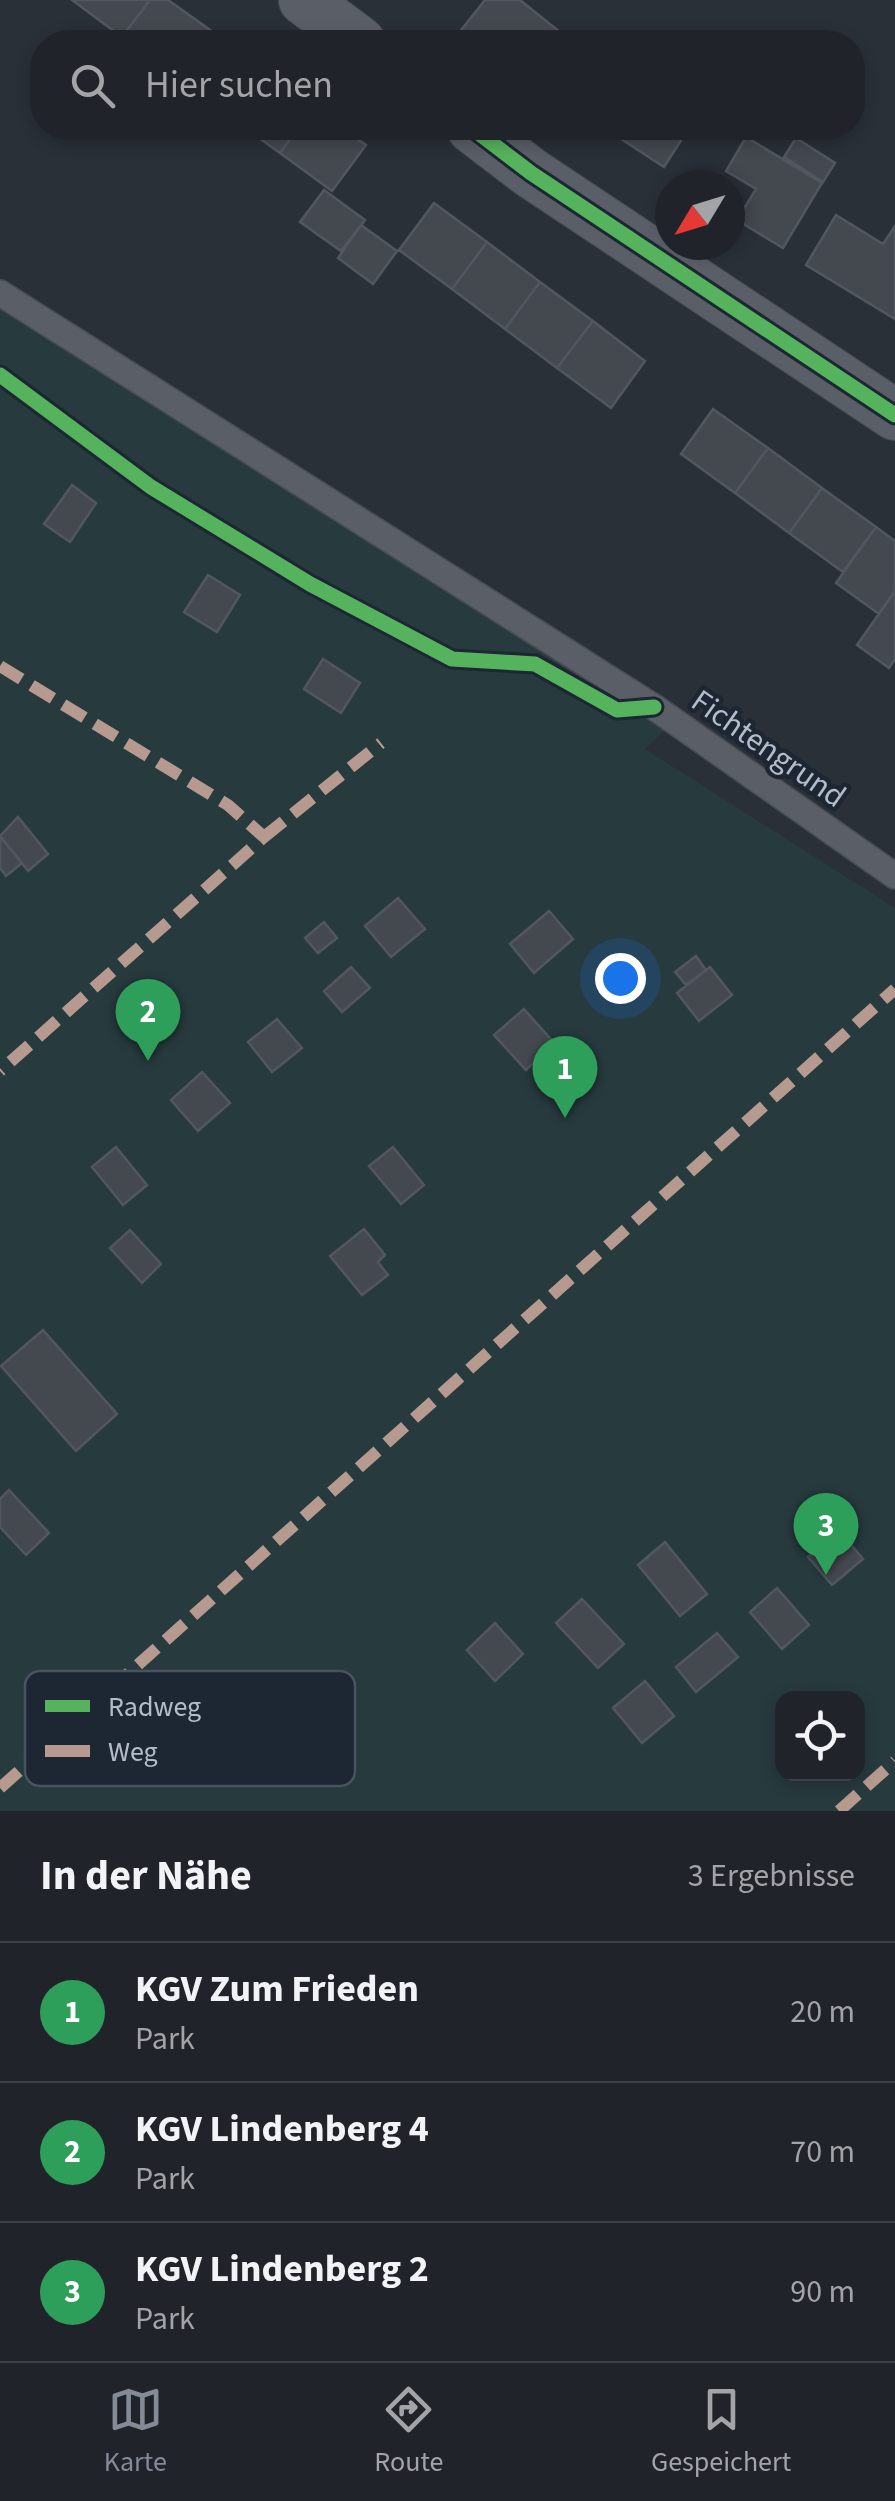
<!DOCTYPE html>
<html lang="de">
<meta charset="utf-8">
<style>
:root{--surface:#20242a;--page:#282c32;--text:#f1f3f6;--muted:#a2a4a8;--line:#3d4147;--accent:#848b96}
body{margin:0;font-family:"Source Sans 3",sans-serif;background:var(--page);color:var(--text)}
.controls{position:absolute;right:30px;bottom:30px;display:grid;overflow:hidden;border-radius:20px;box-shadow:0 5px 15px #0003}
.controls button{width:90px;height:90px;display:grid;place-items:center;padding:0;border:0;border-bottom:2px solid var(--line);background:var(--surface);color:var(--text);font:50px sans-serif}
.compass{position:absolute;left:655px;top:170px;width:90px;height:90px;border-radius:50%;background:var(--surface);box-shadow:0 5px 15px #0003;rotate:232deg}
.you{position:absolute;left:620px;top:978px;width:35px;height:35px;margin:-25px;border:8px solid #fff;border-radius:50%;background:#1a73e8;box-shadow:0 0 0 15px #1a73e833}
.badge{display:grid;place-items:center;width:65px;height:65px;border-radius:50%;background:var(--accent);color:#fff;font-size:32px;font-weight:700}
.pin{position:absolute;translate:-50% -82px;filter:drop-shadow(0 2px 5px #0008)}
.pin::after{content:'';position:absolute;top:52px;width:35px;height:30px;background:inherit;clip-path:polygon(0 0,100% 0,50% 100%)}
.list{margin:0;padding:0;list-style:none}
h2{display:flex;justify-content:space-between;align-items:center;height:130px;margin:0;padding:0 40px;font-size:42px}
h2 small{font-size:32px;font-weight:400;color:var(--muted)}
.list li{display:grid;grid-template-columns:65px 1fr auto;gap:30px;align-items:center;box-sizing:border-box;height:140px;padding:0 40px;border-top:2px solid var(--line)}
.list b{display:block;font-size:38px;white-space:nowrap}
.list p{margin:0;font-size:32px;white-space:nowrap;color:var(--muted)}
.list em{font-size:32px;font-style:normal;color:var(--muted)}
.icon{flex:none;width:55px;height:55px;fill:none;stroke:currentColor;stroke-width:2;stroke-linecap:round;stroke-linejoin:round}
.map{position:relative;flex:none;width:895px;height:1811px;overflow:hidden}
.search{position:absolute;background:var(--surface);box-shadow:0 5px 15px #0003;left:30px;right:30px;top:30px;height:110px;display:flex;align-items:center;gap:25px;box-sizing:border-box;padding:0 35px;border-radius:40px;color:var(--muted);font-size:38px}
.sheet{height:550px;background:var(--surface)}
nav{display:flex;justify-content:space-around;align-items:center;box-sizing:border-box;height:140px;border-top:2px solid var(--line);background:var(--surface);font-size:28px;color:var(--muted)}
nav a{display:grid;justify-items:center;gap:5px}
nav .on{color:var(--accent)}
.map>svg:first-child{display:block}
.green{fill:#273a3e;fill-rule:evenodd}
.building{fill:#444950;stroke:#52575f;stroke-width:2.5}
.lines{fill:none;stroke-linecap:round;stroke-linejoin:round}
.lane-casing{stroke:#484c53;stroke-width:28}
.street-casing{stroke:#484c53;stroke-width:52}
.lane{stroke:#5a5e66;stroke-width:25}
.street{stroke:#5a5e66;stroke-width:50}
.quiet{stroke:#b69a8f;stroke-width:12;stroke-dasharray:25 12;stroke-linecap:butt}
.cycleway-casing{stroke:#1d2633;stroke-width:21}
.cycleway{stroke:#56b35d;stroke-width:15}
.labels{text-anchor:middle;stroke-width:9;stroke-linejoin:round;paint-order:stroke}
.street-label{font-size:32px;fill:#b4bcc9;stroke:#1d2633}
.key{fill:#1d2633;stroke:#4a5360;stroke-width:2.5}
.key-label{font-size:28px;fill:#b4bcc9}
</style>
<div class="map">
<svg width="895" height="1811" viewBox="0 0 895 1811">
<rect width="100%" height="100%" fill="#2a3038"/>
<path class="green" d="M 0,288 L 547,622 L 685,711 L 645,749 L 895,908 L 895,1811 L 0,1811 ZM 782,1698 L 858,1698 L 858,1774 L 782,1774 Z"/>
<path class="building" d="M 72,0 L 150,0 L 122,37 Z
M 150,0 L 168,0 L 209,29 L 199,42 L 130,42 L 122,37 Z
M 485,0 L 520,0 L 570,40 L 458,42 L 454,39 Z
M 209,29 L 226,42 L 199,42 Z
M 245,128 L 298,128 L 280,153 Z
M 298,128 L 342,128 L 366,145 L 332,191 L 280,153 Z
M 628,128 L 689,128 L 664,167 L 621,139 Z
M 746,137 L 822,183 L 783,248 L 737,220 L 756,189 L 726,171 Z
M 796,138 L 835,163 L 823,182 L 784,157 Z
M 324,190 L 365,220 L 341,251 L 300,222 Z
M 434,203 L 487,242 L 452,289 L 399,250 Z
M 836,215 L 883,244 L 895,226 L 895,319 L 806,265 Z
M 361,225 L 397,251 L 373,284 L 338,258 Z
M 487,242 L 540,282 L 505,329 L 452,289 Z
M 540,282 L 593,321 L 557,368 L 505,329 Z
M 593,321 L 645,361 L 611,408 L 557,368 Z
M 713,409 L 768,448 L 735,493 L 681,454 Z
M 768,448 L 822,488 L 789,533 L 735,493 Z
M 72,485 L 96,503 L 70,542 L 44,524 Z
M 822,488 L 876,527 L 843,572 L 789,533 Z
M 876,527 L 895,541 L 895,591 L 879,614 L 836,583 Z
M 208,575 L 240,595 L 217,632 L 184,612 Z
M 895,591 L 895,659 L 889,668 L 857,645 Z
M 323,659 L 360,683 L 341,713 L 304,689 Z
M 18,817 L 48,854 L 28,871 L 0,836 Z
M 0,836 L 22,863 L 6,876 L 0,868 Z
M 398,898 L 425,929 L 391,957 L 365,926 Z
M 549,911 L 573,939 L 534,973 L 510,944 Z
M 324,922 L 337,938 L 318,953 L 305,938 Z
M 696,956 L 706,970 L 686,985 L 675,972 Z
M 351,967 L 370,988 L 342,1012 L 324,991 Z
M 710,967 L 732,995 L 699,1021 L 677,993 Z
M 524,1009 L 555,1044 L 526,1070 L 494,1035 Z
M 277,1019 L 302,1048 L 272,1072 L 248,1042 Z
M 202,1072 L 230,1103 L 198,1131 L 171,1100 Z
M 116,1147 L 147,1185 L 123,1205 L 92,1167 Z
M 393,1147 L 424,1185 L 401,1204 L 369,1166 Z
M 364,1229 L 385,1255 L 378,1262 L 388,1275 L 362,1295 L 330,1256 Z
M 130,1230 L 161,1264 L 142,1283 L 110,1248 Z
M 43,1330 L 117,1414 L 76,1451 L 1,1366 Z
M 9,1490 L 49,1533 L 26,1555 L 0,1527 L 0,1499 Z
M 839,1530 L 863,1559 L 832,1585 L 808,1557 Z
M 665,1542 L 707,1594 L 680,1616 L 638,1565 Z
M 777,1588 L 809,1625 L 782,1649 L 750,1612 Z
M 582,1599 L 624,1644 L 598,1668 L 556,1623 Z
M 495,1623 L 523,1654 L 495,1681 L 467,1650 Z
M 717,1633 L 738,1657 L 696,1692 L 676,1667 Z
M 645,1681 L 674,1716 L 642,1743 L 613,1708 Z"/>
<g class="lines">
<defs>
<path id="lane" d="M 0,293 L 654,707 L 895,876"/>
<path id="street" d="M 304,0 L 360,42
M 472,128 L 531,173 L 895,415"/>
</defs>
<use href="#lane" class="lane-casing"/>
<use href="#street" class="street-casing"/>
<use href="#lane" class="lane"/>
<use href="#street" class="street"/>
<path class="quiet" d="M 0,666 L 228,805 L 264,837 L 0,1071
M 264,837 L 381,743
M 0,1788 L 895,989
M 839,1811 L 895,1761"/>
<defs>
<path id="cycleway" d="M 472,128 L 531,173 L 895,415
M 0,375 L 151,487 L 310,584 L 452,659 L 535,664 L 617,710 L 654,707"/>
</defs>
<use href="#cycleway" class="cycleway-casing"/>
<use href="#cycleway" class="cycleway"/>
</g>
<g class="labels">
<g class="street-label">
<text transform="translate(769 748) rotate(35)" y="11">Fichtengrund</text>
</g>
</g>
<rect x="25" y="1671" width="330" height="115" rx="15" class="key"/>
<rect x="45" y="1700" width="45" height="12" fill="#56b35d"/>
<rect x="45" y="1745" width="45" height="12" fill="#b69a8f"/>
<g class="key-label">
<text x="108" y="1716">Radweg</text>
<text x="108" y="1761">Weg</text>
</g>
</svg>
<div class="controls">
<button><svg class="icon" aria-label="locate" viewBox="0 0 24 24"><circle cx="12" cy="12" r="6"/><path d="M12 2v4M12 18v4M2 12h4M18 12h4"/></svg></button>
</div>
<svg class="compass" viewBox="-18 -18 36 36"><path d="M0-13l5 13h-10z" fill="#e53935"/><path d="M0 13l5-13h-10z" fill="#a2a4a8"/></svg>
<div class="you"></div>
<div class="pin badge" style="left:565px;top:1118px;background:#2e9e5b">1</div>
<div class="pin badge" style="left:148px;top:1061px;background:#2e9e5b">2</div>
<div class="pin badge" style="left:826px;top:1575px;background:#2e9e5b">3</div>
<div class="search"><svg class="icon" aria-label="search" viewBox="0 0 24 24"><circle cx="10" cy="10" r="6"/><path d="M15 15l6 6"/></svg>Hier suchen</div>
</div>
<section class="sheet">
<h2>In der Nähe<small>3 Ergebnisse</small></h2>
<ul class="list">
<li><span class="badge" style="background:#2e9e5b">1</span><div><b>KGV Zum Frieden</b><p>Park</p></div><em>20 m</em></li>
<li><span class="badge" style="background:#2e9e5b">2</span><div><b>KGV Lindenberg 4</b><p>Park</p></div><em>70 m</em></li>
<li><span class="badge" style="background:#2e9e5b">3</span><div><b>KGV Lindenberg 2</b><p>Park</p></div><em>90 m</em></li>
</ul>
</section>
<nav>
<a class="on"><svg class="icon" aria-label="map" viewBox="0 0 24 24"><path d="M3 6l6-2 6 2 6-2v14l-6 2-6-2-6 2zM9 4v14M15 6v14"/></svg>Karte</a>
<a><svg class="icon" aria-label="directions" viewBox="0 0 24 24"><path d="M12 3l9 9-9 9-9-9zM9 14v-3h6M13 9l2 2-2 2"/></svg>Route</a>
<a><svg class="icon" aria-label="saved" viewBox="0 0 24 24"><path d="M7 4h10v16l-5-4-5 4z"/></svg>Gespeichert</a>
</nav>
